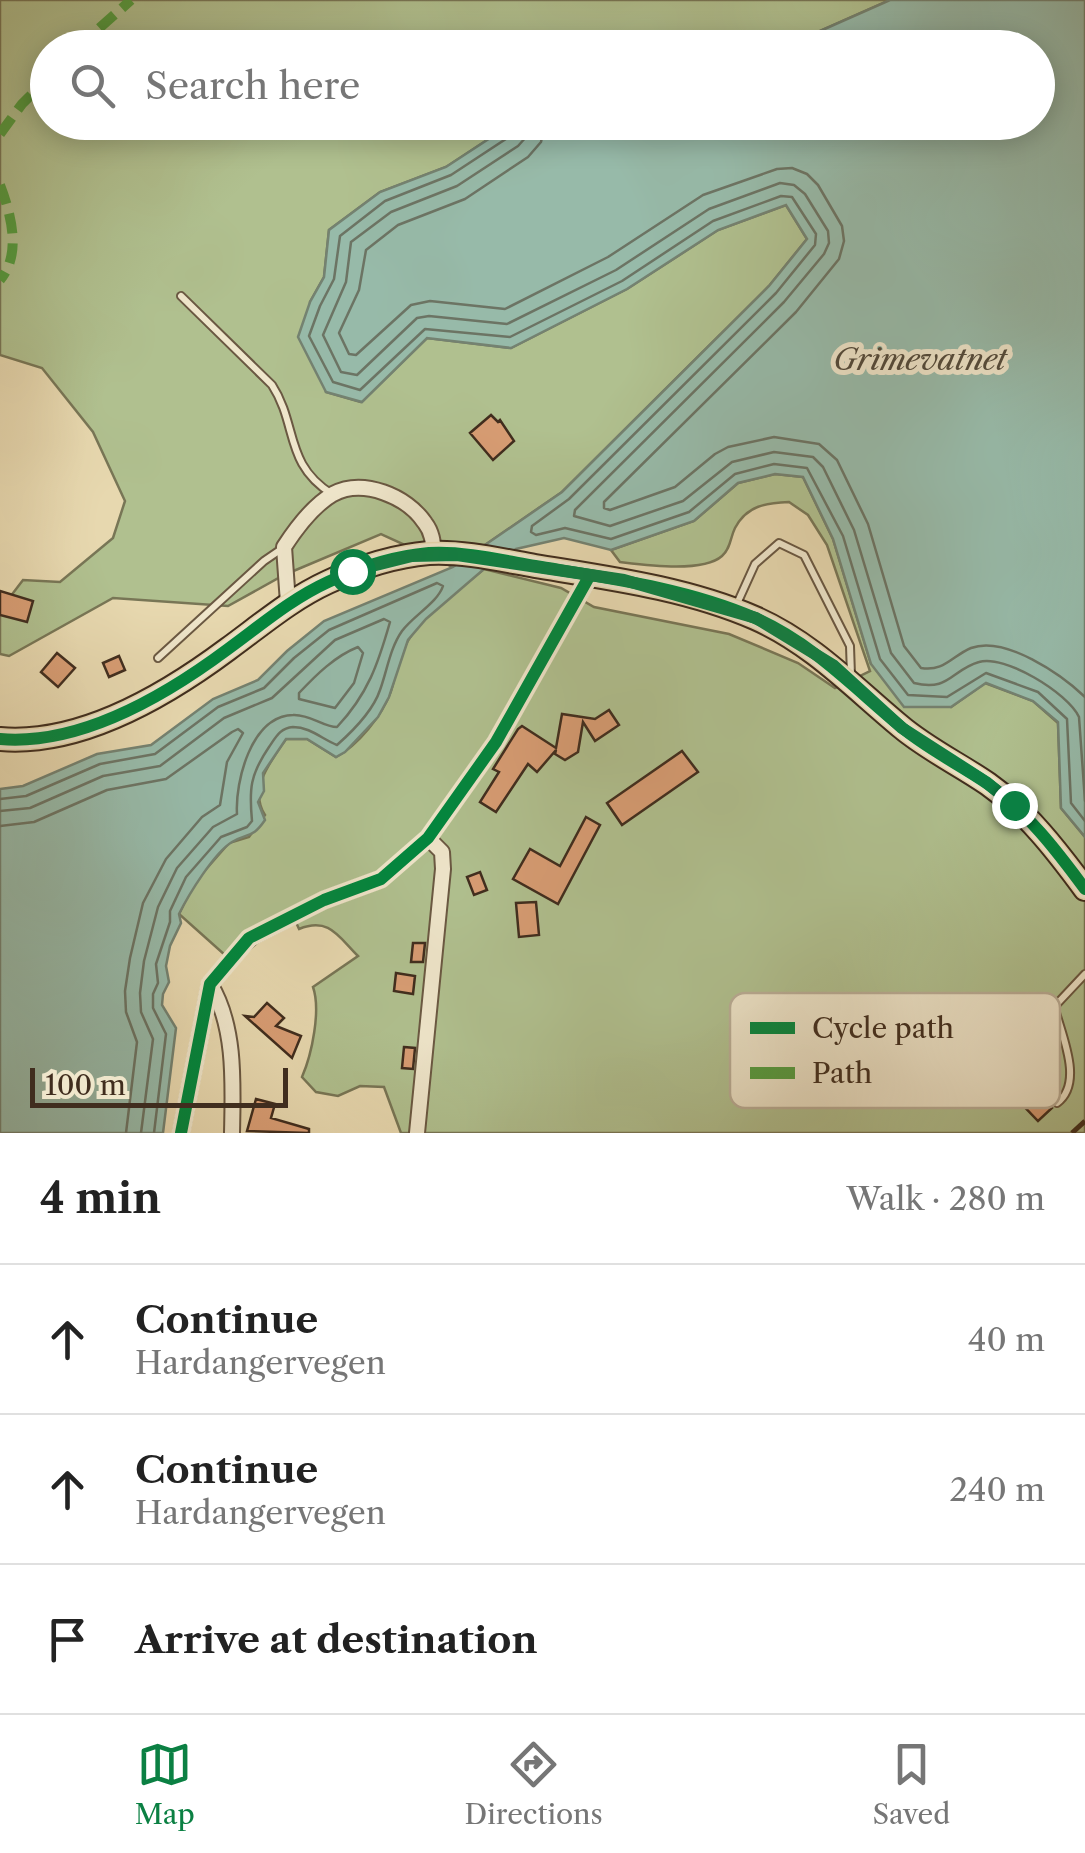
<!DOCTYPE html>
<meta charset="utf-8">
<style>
:root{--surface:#fff;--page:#f2f2f2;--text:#222;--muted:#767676;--line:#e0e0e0;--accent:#0b8043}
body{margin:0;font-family:"Libre Caslon Text",serif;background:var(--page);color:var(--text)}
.scale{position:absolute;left:30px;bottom:25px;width:258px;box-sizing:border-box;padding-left:10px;border:5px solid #402d1e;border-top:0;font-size:28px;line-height:35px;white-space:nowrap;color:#402d1e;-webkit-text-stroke:8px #efe6cb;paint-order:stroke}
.stop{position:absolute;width:30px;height:30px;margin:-22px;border:8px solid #0b8043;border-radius:50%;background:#fff}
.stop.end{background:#0b8043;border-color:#fff;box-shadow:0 2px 10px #0008}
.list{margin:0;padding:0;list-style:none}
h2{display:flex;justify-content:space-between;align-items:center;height:130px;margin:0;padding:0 40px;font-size:42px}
h2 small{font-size:32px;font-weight:400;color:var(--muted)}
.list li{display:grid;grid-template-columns:65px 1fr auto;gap:30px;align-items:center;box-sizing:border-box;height:150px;padding:0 40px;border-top:2px solid var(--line)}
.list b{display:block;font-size:38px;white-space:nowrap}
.list p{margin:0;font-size:32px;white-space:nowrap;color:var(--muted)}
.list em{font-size:32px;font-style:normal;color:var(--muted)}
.icon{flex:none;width:55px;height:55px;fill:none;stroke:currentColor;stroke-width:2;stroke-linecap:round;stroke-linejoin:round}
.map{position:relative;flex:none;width:1085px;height:1133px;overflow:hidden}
.search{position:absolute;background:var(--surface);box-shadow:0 5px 25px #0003;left:30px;right:30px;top:30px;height:110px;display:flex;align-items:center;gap:25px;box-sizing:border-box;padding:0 35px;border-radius:55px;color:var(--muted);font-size:38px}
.sheet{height:580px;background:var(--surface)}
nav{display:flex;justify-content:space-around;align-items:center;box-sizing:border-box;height:140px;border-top:2px solid var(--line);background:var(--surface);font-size:28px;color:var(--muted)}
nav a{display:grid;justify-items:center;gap:5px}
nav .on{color:var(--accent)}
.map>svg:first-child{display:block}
.green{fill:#b0c08f;stroke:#787656;stroke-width:2.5}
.water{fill:#97baa9;stroke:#748271;stroke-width:2.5}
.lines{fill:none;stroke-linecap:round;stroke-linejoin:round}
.shore{stroke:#6c7464;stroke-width:2.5}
.building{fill:#d89d74;stroke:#402d1e;stroke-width:2.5}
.service-casing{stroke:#6a5842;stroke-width:10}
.minor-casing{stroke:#6a5842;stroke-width:18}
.primary-casing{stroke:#402d1e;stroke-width:26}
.service{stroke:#efe6cb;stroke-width:6}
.minor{stroke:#efe6cb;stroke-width:14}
.primary{stroke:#e7d8af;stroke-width:22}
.rail{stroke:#402d1e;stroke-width:5;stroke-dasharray:18 18;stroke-linecap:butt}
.quiet{stroke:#539d3f;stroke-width:10;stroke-dasharray:20 10;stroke-linecap:butt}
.cycleway-casing{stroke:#efe6cb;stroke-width:19}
.cycleway{stroke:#00873e;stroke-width:12}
.route{stroke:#0b8043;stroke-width:12}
.labels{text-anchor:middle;stroke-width:10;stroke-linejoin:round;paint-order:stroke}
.water-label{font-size:30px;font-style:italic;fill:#51493a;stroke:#efe6cb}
.key{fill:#efe6cb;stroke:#baae97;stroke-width:2.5}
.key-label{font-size:28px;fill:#402d1e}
</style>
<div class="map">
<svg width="1085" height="1133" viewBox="0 0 1085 1133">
<rect width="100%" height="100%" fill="#e7d8af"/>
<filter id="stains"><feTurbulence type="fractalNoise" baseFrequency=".002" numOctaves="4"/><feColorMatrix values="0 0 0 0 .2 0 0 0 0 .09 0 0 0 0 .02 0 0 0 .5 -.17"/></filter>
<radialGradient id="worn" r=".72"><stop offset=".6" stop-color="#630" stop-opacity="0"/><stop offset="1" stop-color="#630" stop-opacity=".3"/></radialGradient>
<path class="green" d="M 0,0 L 890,0 L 784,47 L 48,48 L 48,122 L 513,123 L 446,167 L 380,192 L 329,230 L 324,277 L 310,302 L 326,392 L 361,402 L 427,338 L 511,348 L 627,289 L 718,230 L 786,205 L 807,239 L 769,286 L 562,492 L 453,567 L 381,534 L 284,575 L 228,606 L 113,598 L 9,656 L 0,654 L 0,610 L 23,580 L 60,582 L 113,538 L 125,501 L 93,432 L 42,368 L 0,355 Z
M 775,474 L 803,477 L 833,539 L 871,664 L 951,707 L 985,683 L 1033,701 L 1058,723 L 1061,808 L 1085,837 L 1085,1133 L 401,1133 L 384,1087 L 360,1086 L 338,1096 L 316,1092 L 302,1077 C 312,1054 321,1010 313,987 L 358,956 C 338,936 329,917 299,929 L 295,920 C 270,930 253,945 235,964 L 179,914 L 194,883 L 229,843 L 249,837 L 265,815 C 248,789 271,761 286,739 L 307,739 L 336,757 C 358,745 382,716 391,691 C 396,675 399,654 409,639 C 426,611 459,590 484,569 L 561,588 L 594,607 L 729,634 L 798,663 L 835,688 L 870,671 L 827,545 L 808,515 L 789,502 C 767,503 747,505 735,528 C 730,538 731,548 722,556 C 703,573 645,565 620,562 L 611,550 L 694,521 L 738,483 Z"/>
<path class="water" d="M 890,0 L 1085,0 L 1085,837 L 1061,808 L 1058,722 L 1033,701 L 986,683 L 951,707 L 904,707 L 871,664 L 833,539 L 803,477 L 775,474 L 738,483 L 694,521 L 611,550 L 564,538 L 516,549 L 484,569 L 426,619 L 408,640 L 389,697 L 378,717 L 345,752 L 336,757 L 307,739 L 286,739 L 263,773 L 264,791 L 258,802 L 265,820 C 252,839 249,832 232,842 C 214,853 189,894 179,914 L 181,923 L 170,946 L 166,966 L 169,982 L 163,994 L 162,1005 L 176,1028 L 163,1133 L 0,1133 L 0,789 L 23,786 L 97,754 L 151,745 L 213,699 L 258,680 L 287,651 L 324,621 L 453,567 L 562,492 L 769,286 L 807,239 L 786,205 L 718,230 L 627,289 L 511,348 L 427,338 L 362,402 L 326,392 L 298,337 L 310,302 L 324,277 L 329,230 L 380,192 L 446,167 L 513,123 L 1038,122 L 1038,48 L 784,47 Z"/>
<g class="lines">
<path class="shore" d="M 517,122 L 512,135 L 451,175 L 385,201 L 340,236 L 334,279 L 320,306 L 309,336 L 333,382 L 360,390 L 425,329 L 510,337 L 622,281 L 713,221 L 781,196 L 792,197 L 816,234 L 815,245 L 776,293 L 569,499 L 532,526 L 531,532 L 536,535 L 565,528 L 611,539 L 689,512 L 735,474 L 774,464 L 807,468 L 843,536 L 880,659 L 908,695 L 947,697 L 986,673 L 1038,692 L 1067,719 L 1071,803 L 1085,821
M 530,122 L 527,136 L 518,146 L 457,186 L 391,212 L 351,242 L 346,282 L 323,335 L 341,372 L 357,375 L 417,318 L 429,316 L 507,324 L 616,270 L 709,209 L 780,183 L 794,185 L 805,194 L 828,231 L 829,243 L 824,254 L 784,302 L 575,510 L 574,516 L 610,526 L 683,501 L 732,462 L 774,452 L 813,457 L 823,467 L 854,530 L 891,653 L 914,683 C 949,692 951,670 979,662 C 1004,654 1068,693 1079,717 L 1085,801
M 545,122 L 541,142 L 528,157 L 465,199 L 398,225 L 366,250 L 359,290 L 339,333 L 349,354 L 356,355 L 411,305 L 430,301 L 505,309 L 608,257 L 703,195 L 777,169 L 792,168 L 807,174 L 818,185 L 842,226 L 844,241 L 839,259 L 796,312 L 604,502 L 604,508 L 610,510 L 675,487 L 715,454 L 728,447 L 774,437 L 819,444 L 837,460 L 868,524 L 904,646 L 921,668 C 944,672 952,656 971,648 C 1005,635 1062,675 1085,697
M 358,647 L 363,653 L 354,683 L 335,708 L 299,699 L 299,693 C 316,675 335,656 358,647 Z
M 0,799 L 26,796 L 100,764 L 155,754 L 218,707 L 264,688 L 294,658 L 329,630 L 437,583 L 443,586 C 438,602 413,616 402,631 C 390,648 387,671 380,690 C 373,711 354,730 337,745 C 322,739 310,727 293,727 C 280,728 276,737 269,747 C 250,775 249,789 252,821 L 247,827 L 221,837 L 186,877 L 170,911 L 170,922 L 156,964 L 158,983 L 153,994 L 153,1008 L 166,1034 L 154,1133
M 0,811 L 30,808 L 103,776 L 160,766 L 224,718 L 272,698 L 335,640 L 384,619 L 390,622 C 378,664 368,694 337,727 C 323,727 310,714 293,715 C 251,716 235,782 237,814 L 213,827 L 177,868 L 158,907 L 144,961 L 140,993 L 141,1012 L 153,1039 L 141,1133
M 0,826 L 34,822 L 107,790 L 166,779 L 232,732 L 238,729 L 243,733 L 227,762 L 220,805 L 202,817 L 166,859 L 143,903 L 130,958 L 125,991 L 126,1012 L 137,1042 L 126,1133"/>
</g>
<path class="building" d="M 491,415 L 498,422 L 500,420 L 514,441 L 493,460 L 470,433 Z
M 0,591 L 33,601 L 27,622 L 0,615 Z
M 57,653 L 75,668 L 58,687 L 41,672 Z
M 119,656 L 125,670 L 109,677 L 103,663 Z
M 609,710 L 619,725 L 595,741 L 583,722 L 578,752 L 565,760 L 555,754 L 556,750 L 537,772 L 528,764 L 496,812 L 480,802 L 499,772 L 493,769 L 518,729 L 522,726 L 556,748 L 562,714 L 595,719 Z
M 682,751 L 698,772 L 622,825 L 607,803 Z
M 586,817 L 600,825 L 558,904 L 513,879 L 530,849 L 560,866 Z
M 480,872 L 487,890 L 474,895 L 467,877 Z
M 536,902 L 539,935 L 519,937 L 516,903 Z
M 413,943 L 425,943 L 423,962 L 411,962 Z
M 396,973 L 415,976 L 413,994 L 394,991 Z
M 267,1003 L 284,1018 L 276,1026 L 301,1036 L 292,1058 L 245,1016 L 254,1017 Z
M 404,1047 L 415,1048 L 413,1069 L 402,1068 Z
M 1044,1067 L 1058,1081 L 1042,1097 L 1052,1108 L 1038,1121 L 1013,1095 Z
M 256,1099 L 275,1104 L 271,1118 L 309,1129 L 309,1133 L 247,1131 Z"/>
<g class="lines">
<defs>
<path id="service" d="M 181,296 L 272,385 C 298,425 284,464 332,494
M 736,606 L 755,564 L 779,543 L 804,555 L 850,646 L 851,675
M 158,658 L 264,561 L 283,548
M 1055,1009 C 1062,1036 1084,1083 1057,1103
M 994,1071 L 1085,974"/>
<path id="minor" d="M 288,603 L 284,547 C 295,530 314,505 333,494 C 363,478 407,496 425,523 C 432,532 433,542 434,553
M 210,984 C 236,1026 233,1085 232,1133
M 181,1133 L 210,984 L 249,938 L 324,900 L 381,879 L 428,838 L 496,742 L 590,575
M 417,1133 L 443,869 L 442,852 L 428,838"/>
<path id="primary" d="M 0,739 C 81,746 165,696 228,649 C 261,625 291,599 328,582 C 360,567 394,556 429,553 C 463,551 501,560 535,566 C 608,578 686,588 755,618 C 812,643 853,687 900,726 C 927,749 959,764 988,784 C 1027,812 1057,851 1085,889"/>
</defs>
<use href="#service" class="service-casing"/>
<use href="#minor" class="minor-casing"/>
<use href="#primary" class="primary-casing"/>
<use href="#service" class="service"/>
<use href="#minor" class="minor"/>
<use href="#primary" class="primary"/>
<path class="rail" d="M 1072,1133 L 1085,1121"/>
<path class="quiet" d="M 77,48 L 131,0
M 0,134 L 22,104 L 48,78
M 0,185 C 11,214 22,254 0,280"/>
<defs>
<path id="cycleway" d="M 0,739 C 81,746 165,696 228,649 C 261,625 291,599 328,582 C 360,567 394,556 429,553 C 463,551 501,560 535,566 C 608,578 686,588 755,618 C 812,643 853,687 900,726 C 927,749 959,764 988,784 C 1027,812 1057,851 1085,889
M 181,1133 L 210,984 L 249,938 L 324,900 L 381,879 L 428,838 L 496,742 L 590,575"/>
</defs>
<use href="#cycleway" class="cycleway-casing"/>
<use href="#cycleway" class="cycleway"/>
</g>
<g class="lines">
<path class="route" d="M 352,571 L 412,556 L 457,555 L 624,580 L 756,618 L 833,665 L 902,728 L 986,782 L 1014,805"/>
</g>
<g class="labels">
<g class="water-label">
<text x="920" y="370">Grimevatnet</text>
</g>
</g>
<rect x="730" y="993" width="330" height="115" rx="15" class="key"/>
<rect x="750" y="1022" width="45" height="12" fill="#00873e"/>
<rect x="750" y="1067" width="45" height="12" fill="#539d3f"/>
<g class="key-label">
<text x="812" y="1038">Cycle path</text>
<text x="812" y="1083">Path</text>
</g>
<rect width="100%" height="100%" filter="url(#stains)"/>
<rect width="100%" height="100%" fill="url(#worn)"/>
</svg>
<div class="scale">100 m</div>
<div class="stop" style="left:352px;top:571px"></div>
<div class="stop end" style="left:1014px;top:805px"></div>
<div class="search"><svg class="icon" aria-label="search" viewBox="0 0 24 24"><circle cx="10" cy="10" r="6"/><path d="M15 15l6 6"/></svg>Search here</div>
</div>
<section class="sheet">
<h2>4 min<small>Walk · 280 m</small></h2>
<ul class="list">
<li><svg class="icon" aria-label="ahead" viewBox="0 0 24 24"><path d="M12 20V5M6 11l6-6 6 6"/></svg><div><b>Continue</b><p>Hardangervegen</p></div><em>40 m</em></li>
<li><svg class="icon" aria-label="ahead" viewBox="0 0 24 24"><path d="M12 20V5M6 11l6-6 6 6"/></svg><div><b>Continue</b><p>Hardangervegen</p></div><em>240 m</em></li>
<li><svg class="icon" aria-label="arrive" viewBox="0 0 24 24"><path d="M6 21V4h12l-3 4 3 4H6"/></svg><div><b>Arrive at destination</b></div></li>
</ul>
</section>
<nav>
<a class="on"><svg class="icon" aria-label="map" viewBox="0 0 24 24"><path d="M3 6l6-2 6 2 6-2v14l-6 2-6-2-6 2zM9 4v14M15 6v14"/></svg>Map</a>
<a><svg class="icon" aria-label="directions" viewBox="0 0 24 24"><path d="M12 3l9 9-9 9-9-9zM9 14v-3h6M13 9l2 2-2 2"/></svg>Directions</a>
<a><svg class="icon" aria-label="saved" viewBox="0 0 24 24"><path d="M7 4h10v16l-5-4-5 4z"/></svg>Saved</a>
</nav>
